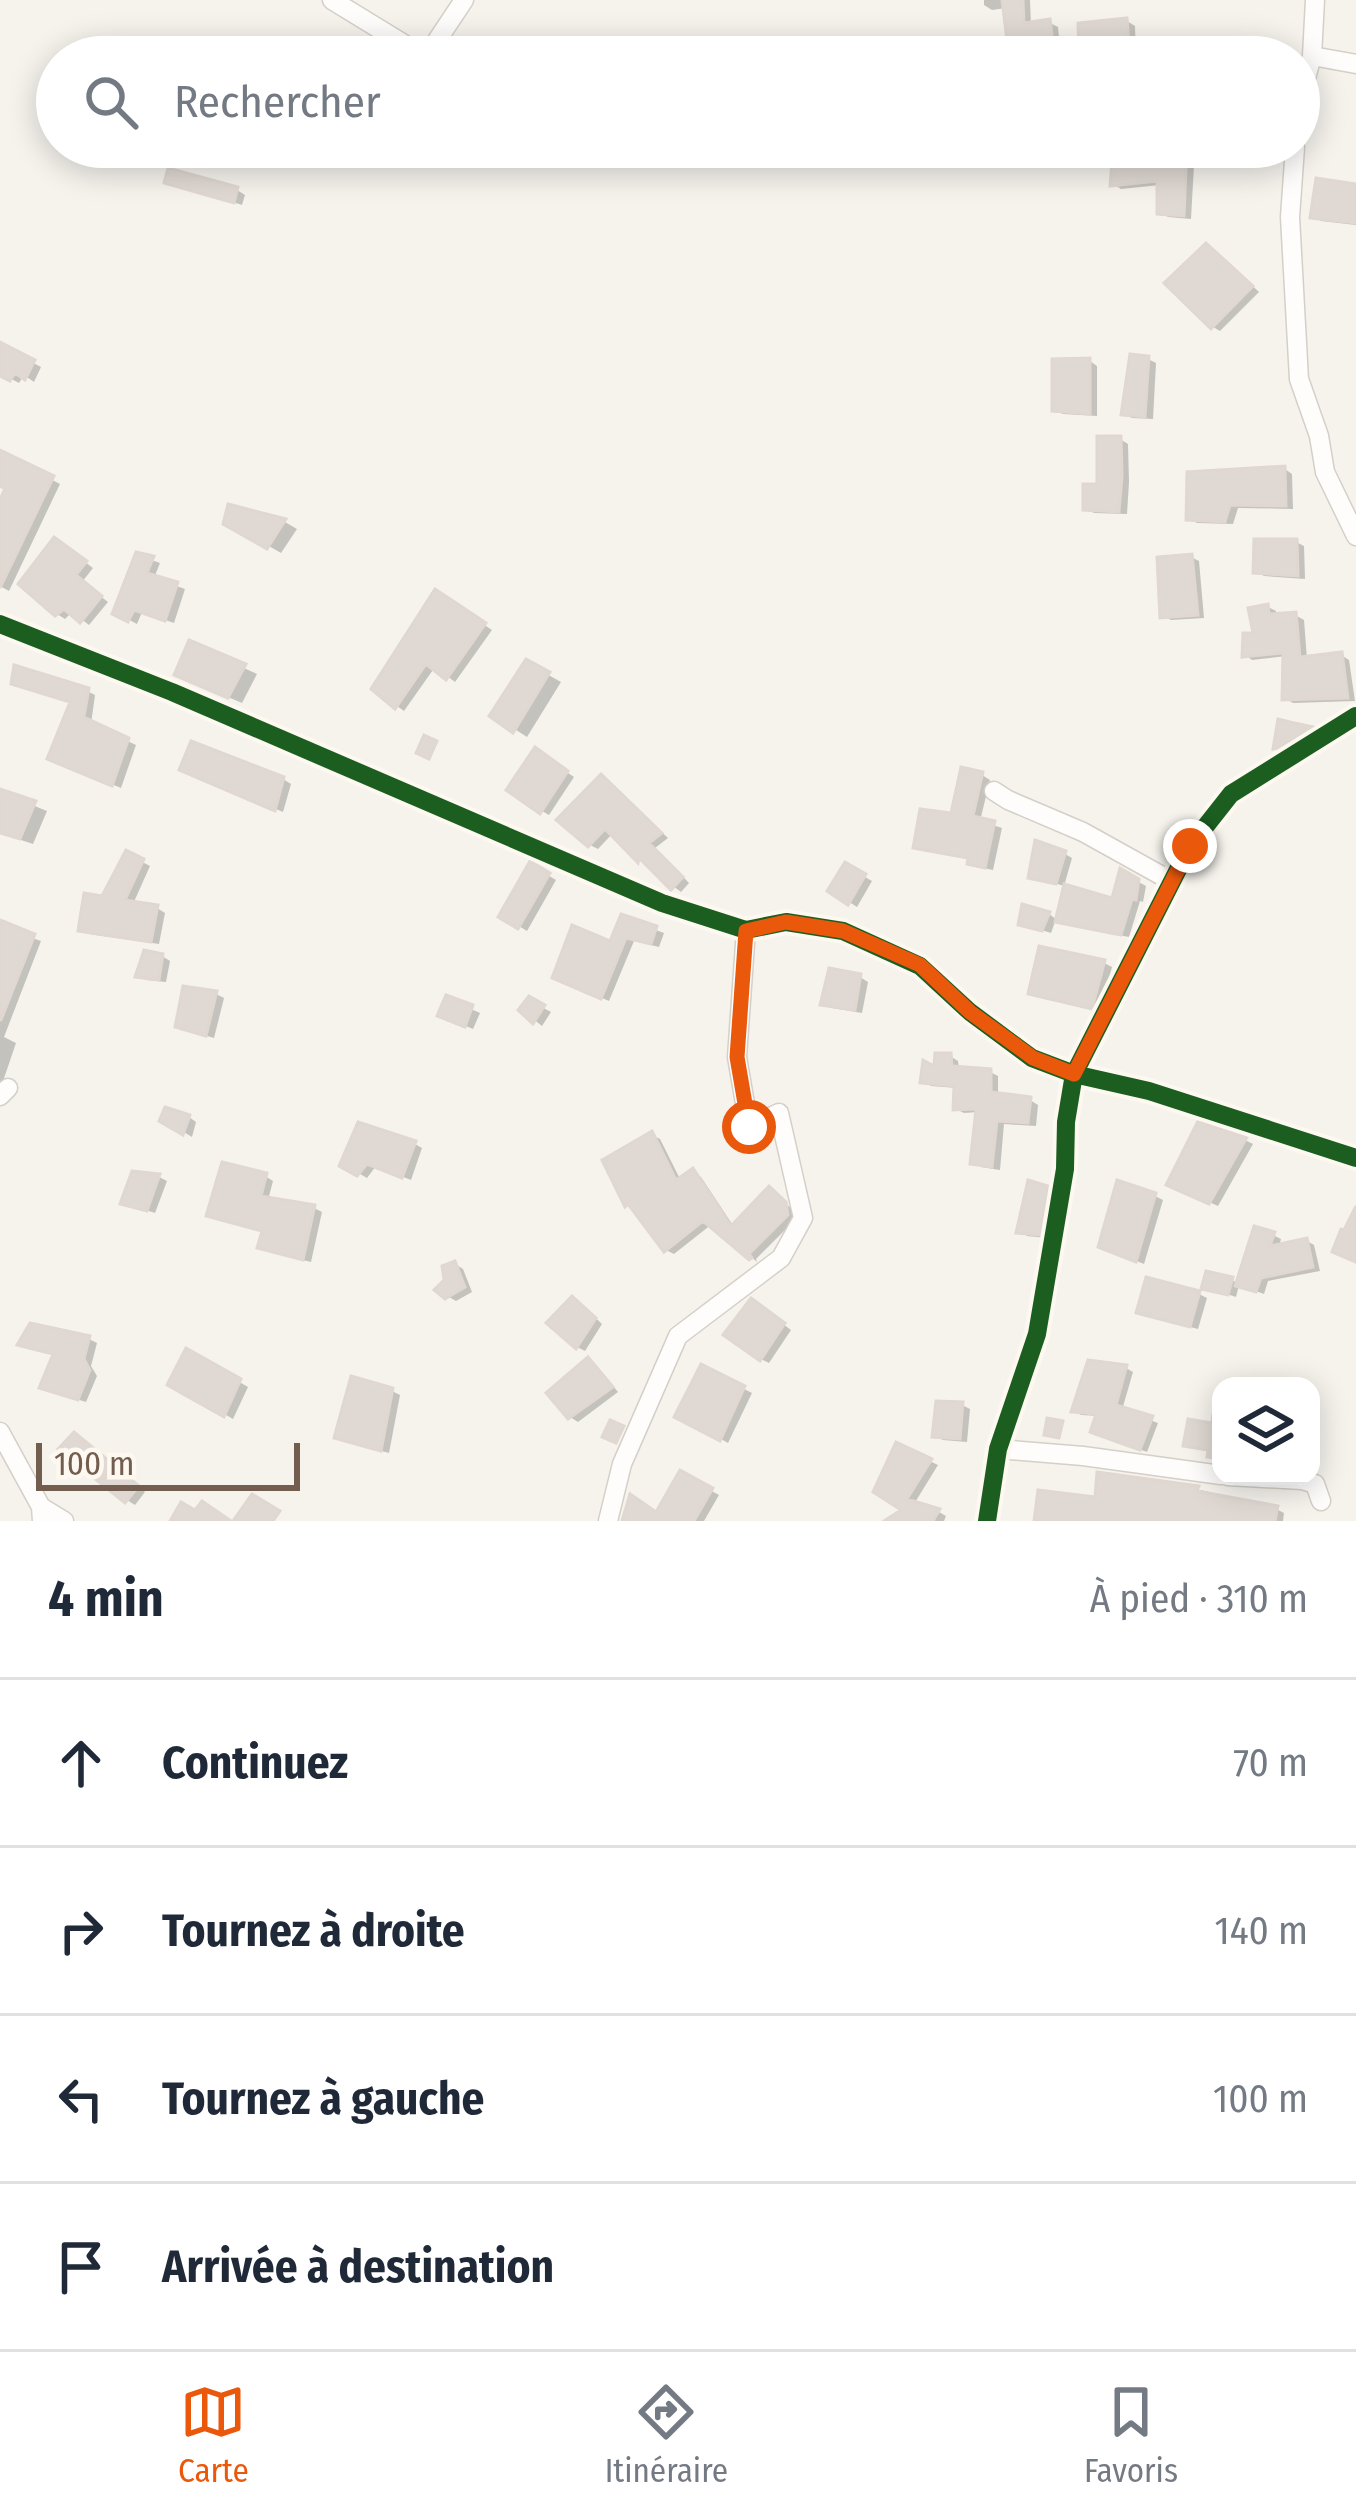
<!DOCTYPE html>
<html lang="fr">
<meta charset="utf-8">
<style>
:root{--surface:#fff;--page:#f2f2f3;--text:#1f2937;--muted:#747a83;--line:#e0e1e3;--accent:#ea580c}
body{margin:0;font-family:"Fira Sans Condensed",sans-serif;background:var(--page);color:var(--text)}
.controls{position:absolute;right:36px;bottom:36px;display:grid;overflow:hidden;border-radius:24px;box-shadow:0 6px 30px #0003}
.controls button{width:108px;height:108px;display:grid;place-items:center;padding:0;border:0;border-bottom:3px solid var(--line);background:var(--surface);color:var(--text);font:60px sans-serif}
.scale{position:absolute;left:36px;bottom:30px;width:264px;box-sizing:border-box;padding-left:12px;border:6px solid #725d4f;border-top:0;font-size:33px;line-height:42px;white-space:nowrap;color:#725d4f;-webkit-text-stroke:9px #fdf8f0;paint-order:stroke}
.stop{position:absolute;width:36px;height:36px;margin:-27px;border:9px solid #ea580c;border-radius:50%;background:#fff}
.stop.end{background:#ea580c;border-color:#fff;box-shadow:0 3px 12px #0008}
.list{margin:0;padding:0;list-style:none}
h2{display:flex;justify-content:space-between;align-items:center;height:156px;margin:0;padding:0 48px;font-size:51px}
h2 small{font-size:39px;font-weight:400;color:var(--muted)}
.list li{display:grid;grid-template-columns:78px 1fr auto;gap:36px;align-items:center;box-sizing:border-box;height:168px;padding:0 48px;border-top:3px solid var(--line)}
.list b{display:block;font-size:45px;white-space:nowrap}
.list em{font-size:39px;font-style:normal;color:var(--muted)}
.icon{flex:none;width:66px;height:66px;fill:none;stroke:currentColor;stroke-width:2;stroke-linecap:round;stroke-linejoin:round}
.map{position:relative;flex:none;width:1356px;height:1521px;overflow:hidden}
.search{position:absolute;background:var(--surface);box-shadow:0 6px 30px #0003;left:36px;right:36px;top:36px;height:132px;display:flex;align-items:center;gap:30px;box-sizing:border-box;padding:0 42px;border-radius:66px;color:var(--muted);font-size:45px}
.sheet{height:828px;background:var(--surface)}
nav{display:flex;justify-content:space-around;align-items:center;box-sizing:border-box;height:168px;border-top:3px solid var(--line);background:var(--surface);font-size:33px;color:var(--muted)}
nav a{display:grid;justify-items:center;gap:6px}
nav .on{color:var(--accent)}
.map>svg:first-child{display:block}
.shadow{fill:#0003}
.building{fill:#e0d9d3;stroke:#dfd7d0;stroke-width:3}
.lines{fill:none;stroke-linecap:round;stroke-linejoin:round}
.minor-casing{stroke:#d4cfc8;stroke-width:21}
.minor{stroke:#fefdfc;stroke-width:18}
.cycleway-casing{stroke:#fdf8f0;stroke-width:26}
.cycleway{stroke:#1b5e20;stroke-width:18}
.route{stroke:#ea580c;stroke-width:15}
</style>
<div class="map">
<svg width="1356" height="1521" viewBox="0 0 1356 1521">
<rect width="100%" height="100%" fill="#f6f3ed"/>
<path class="shadow" d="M 984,0 L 1030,0 L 1031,25 L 1050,23 L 1058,27 L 1061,57 L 1012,57 L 1006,8 L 992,10 L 984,5 Z
M 1127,21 L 1135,26 L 1136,57 L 1089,57 L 1082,53 Z
M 1116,147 L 1195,147 L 1191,219 L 1168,217 L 1160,212 L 1160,185 L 1121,189 L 1113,184 Z
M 168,182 L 237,190 L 245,195 L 242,205 Z
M 1356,187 L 1356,225 L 1321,221 L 1313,217 Z
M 1215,251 L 1259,292 L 1220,331 L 1213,327 Z
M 0,346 L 41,367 L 34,382 L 24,375 L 19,383 L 0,373 Z
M 1148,359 L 1156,363 L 1153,419 L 1132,418 L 1124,413 Z
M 1090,361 L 1097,366 L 1097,416 L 1063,414 L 1055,410 Z
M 1120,439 L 1128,444 L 1129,482 L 1127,514 L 1094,513 L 1086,509 L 1100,487 Z
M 0,453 L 60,484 L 9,591 L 0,586 L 0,506 L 9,488 L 0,483 Z
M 1285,469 L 1292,474 L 1293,509 L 1238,508 L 1233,524 L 1197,523 L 1189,519 Z
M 230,508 L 285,522 L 297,529 L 281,553 L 227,522 Z
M 1296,542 L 1304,546 L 1305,579 L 1264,576 L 1256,571 Z
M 62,545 L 93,568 L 82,582 L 108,602 L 89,625 L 72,612 L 65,619 L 57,614 Z
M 137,555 L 160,563 L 154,578 L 185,589 L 174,623 L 142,612 L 137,624 L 116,613 Z
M 1191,557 L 1199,561 L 1204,618 L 1171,620 L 1163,616 Z
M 436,593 L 492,630 L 455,682 L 435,667 L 404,711 L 397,706 Z
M 1268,607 L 1276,611 L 1276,617 L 1295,615 L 1304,620 L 1307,659 L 1341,655 L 1349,660 L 1355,701 L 1293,703 L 1285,698 L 1286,656 L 1252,660 L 1245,655 L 1257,636 Z
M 191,644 L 257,674 L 242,703 L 190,681 Z
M 527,663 L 561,682 L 527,737 L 493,715 Z
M 87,691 L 95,695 L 91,724 L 136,745 L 121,788 L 58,762 Z
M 1281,723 L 1312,730 L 1318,733 L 1284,751 L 1276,747 Z
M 543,756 L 574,777 L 549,815 L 542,811 Z
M 190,773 L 283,779 L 291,784 L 283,812 Z
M 982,775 L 990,780 L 980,821 L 1002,828 L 993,870 L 978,867 L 970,863 L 971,859 L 924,851 L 916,846 L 953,816 Z
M 609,783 L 668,838 L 655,848 L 689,883 L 681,892 L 639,860 L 613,833 L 598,849 L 590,845 Z
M 0,792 L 47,811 L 33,844 L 0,833 Z
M 127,854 L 150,866 L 133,904 L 157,908 L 165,913 L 159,944 L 89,934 L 81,929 L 104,899 Z
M 1065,854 L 1072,858 L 1064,886 L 1031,876 Z
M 531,865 L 556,880 L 527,931 L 502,916 Z
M 846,866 L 872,881 L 857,907 L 831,890 Z
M 1122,873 L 1146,886 L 1143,902 L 1140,901 L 1129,937 L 1067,925 L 1059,920 L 1114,902 Z
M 1049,914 L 1056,919 L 1051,933 L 1021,924 Z
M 623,918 L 664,933 L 659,947 L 634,941 L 609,1001 L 563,981 L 612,945 Z
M 0,927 L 41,941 L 4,1037 L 16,1043 L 0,1090 Z
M 162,956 L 170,961 L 166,982 L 146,980 L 139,976 Z
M 1104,963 L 1112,967 L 1100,1011 L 1040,997 L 1032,992 Z
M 860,977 L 868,982 L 862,1013 L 832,1008 L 824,1003 Z
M 216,994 L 224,998 L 214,1038 L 186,1030 Z
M 448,999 L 480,1013 L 473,1029 L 449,1019 Z
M 529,1000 L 551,1012 L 542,1026 L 522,1010 Z
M 950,1056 L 958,1061 L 959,1070 L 990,1072 L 998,1076 L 998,1096 L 1030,1100 L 1038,1105 L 1036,1126 L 1004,1124 L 1000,1170 L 981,1167 L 973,1162 L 978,1112 L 964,1113 L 956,1109 L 957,1088 L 931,1086 L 923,1081 Z
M 189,1117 L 196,1122 L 192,1137 L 163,1120 Z
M 652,1135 L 660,1139 L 681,1181 L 693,1172 L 701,1177 L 734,1227 L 777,1195 L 793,1210 L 795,1220 L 756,1259 L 757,1262 L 712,1224 L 674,1254 L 666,1250 L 637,1211 L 627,1205 Z
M 1245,1140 L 1253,1144 L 1218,1206 L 1177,1188 Z
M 415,1144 L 422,1148 L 411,1180 L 376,1166 L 367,1178 L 343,1164 Z
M 134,1174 L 159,1177 L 167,1181 L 155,1213 L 124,1203 Z
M 265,1176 L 273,1181 L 268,1200 L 314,1208 L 322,1212 L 311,1262 L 269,1252 L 261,1247 L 265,1232 L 210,1215 Z
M 1047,1188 L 1055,1193 L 1048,1238 L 1027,1236 L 1020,1231 Z
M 1155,1196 L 1163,1200 L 1144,1264 L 1109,1250 Z
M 1273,1235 L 1281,1239 L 1279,1247 L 1307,1241 L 1314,1245 L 1320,1271 L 1268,1281 L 1264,1294 L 1239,1285 L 1236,1297 L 1205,1287 L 1232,1280 L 1239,1284 Z
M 455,1264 L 463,1269 L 472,1292 L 456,1301 L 447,1296 Z
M 1199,1294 L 1207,1298 L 1198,1329 L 1148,1316 L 1140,1312 Z
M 581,1304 L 602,1324 L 585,1351 L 577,1347 Z
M 759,1306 L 791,1330 L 769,1363 L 761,1359 Z
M 89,1339 L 97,1343 L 91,1366 L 97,1376 L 86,1402 L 51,1391 L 56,1355 L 28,1348 Z
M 188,1352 L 248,1387 L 233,1419 L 171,1383 Z
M 588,1360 L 596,1365 L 618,1392 L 578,1422 L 570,1417 Z
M 703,1368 L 752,1393 L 728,1443 L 678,1415 Z
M 1126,1368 L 1133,1372 L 1122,1410 L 1158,1423 L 1147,1452 L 1101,1435 L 1099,1416 L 1081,1415 L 1074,1411 Z
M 392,1391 L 400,1395 L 389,1453 L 345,1441 Z
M 962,1405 L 970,1409 L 967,1442 L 943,1440 L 935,1436 Z
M 82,1441 L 145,1492 L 135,1505 L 127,1500 Z
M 898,1446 L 938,1465 L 914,1504 L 939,1512 L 946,1516 L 944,1521 L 899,1521 L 907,1510 Z
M 681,1474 L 719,1495 L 704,1521 L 625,1521 L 657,1516 Z
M 1201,1490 L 1276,1509 L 1284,1513 L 1283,1521 L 1037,1521 L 1194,1506 Z"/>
<path class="building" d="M 1002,0 L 1023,0 L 1024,23 L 1050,19 L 1055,57 L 1009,57 Z
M 1127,18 L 1130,57 L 1079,55 L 1078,23 Z
M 1113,147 L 1187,147 L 1184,216 L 1157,214 L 1157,181 L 1110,186 Z
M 168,168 L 238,187 L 234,203 L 164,183 Z
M 1316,178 L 1356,184 L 1356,223 L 1310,218 Z
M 1206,243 L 1253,286 L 1211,329 L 1164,283 Z
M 0,342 L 35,360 L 25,380 L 15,373 L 10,381 L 0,376 Z
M 1130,354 L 1149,356 L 1145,417 L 1121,415 Z
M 1090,358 L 1090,414 L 1052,411 L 1052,359 Z
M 1097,436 L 1121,436 L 1122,476 L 1119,512 L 1083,510 L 1083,484 L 1097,484 Z
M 0,450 L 54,476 L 0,588 L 0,499 L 5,489 L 0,486 Z
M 1285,466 L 1286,506 L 1230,505 L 1225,522 L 1186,520 L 1187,472 Z
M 228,504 L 286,519 L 267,549 L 223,524 Z
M 54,537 L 87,561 L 76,575 L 102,596 L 80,623 L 64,609 L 55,616 L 18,584 Z
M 1254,539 L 1297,539 L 1298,576 L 1253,573 Z
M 136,552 L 154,556 L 147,573 L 178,582 L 165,621 L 134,610 L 128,622 L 112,614 Z
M 1192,554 L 1198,615 L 1160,618 L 1157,557 Z
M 435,589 L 486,623 L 446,680 L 426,664 L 395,709 L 371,689 Z
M 1268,604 L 1269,614 L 1296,612 L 1300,657 L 1342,652 L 1348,698 L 1282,700 L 1283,653 L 1242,657 L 1243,633 L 1253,633 L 1248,608 Z
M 189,640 L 246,664 L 228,698 L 174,675 Z
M 526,659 L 550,672 L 513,733 L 489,716 Z
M 14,665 L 89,688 L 84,717 L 129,738 L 112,786 L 47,759 L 70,702 L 11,684 Z
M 1278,719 L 1290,722 L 1313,727 L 1280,748 L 1273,749 Z
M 424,735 L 437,741 L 429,759 L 416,753 Z
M 191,741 L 284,777 L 275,811 L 179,770 Z
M 535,747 L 568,771 L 540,814 L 506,790 Z
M 961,767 L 983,772 L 973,816 L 995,821 L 985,868 L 967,864 L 968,858 L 913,848 L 920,809 L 951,813 Z
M 601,774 L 662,833 L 649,843 L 683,877 L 671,890 L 639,858 L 638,863 L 605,829 L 588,847 L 556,820 Z
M 0,789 L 36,801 L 20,839 L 0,833 Z
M 1035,840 L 1066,851 L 1056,884 L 1028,878 Z
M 126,850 L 144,859 L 125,900 L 158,905 L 151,942 L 78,931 L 84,893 L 102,896 Z
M 530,861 L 550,873 L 518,929 L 498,917 Z
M 845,862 L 866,874 L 848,905 L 827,891 Z
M 1120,868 L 1139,879 L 1136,900 L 1132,899 L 1121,935 L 1055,922 L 1064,884 L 1112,898 Z
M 1022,904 L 1050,912 L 1042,931 L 1018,925 Z
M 621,914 L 657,926 L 651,944 L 626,938 L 601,999 L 552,978 L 572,925 L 610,941 Z
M 0,920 L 35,934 L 1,1020 L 0,1020 Z
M 1039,946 L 1105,960 L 1092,1009 L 1028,994 Z
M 144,950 L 163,954 L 159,980 L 135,977 Z
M 829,968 L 861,974 L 855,1010 L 820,1005 Z
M 183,986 L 217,991 L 206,1036 L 175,1027 Z
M 446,995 L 473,1005 L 465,1027 L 437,1016 Z
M 529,996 L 545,1005 L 533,1024 L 518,1010 Z
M 935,1053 L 951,1053 L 952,1066 L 991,1069 L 991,1092 L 1031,1097 L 1028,1123 L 997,1121 L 992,1167 L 970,1164 L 976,1109 L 953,1110 L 954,1086 L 920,1083 L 923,1060 L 934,1066 Z
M 165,1107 L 190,1115 L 183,1135 L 159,1121 Z
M 1198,1121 L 1247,1137 L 1209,1204 L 1166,1185 Z
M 358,1122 L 416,1141 L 402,1178 L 367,1164 L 357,1176 L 339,1166 Z
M 652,1131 L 676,1180 L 693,1168 L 731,1226 L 769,1186 L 786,1202 L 788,1215 L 749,1254 L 752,1258 L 749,1260 L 703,1221 L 664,1252 L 628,1204 L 625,1207 L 602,1160 Z
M 222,1162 L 267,1173 L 261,1196 L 315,1205 L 303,1260 L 257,1248 L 262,1231 L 206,1216 Z
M 132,1171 L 160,1174 L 147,1211 L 120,1204 Z
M 1028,1180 L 1048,1186 L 1040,1235 L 1016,1233 Z
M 1117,1180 L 1156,1193 L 1136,1262 L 1098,1247 Z
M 1356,1206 L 1356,1262 L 1332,1252 L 1341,1229 L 1344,1230 Z
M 1254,1226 L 1275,1232 L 1270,1246 L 1307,1238 L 1313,1267 L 1261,1278 L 1256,1292 L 1235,1286 Z
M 455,1261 L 465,1287 L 445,1299 L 434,1290 L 444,1280 L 442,1266 Z
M 1206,1271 L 1233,1277 L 1228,1295 L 1201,1289 Z
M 1146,1277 L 1200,1291 L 1190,1327 L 1136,1313 Z
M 572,1296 L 596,1318 L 576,1349 L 546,1323 Z
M 751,1298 L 785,1323 L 760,1361 L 723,1335 Z
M 30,1323 L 90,1336 L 84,1359 L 90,1370 L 78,1400 L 39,1388 L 53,1354 L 17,1345 Z
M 186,1348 L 241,1379 L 224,1417 L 167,1385 Z
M 588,1357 L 613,1387 L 568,1419 L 546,1393 Z
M 1088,1360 L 1127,1365 L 1116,1405 L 1153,1416 L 1140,1450 L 1090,1432 L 1096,1414 L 1071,1412 Z
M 701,1364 L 745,1386 L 720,1441 L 674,1417 Z
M 351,1376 L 393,1388 L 381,1451 L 334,1438 Z
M 936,1401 L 963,1402 L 960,1439 L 932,1437 Z
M 1213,1415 L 1221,1416 L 1221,1459 L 1207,1457 L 1208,1450 L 1183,1446 L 1188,1419 L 1212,1423 Z
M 1047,1418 L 1063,1421 L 1059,1438 L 1044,1435 Z
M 610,1420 L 624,1426 L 616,1443 L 602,1437 Z
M 74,1432 L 139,1486 L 125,1503 L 58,1449 Z
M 896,1442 L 932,1459 L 907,1499 L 940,1509 L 933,1521 L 884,1521 L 901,1510 L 873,1492 Z
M 680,1470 L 713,1488 L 694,1521 L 622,1521 L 630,1494 L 656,1512 Z
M 1097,1472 L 1199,1486 L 1197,1491 L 1278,1506 L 1275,1521 L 1034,1521 L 1038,1490 L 1095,1497 Z
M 252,1494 L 280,1511 L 273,1521 L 233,1521 Z
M 202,1501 L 231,1521 L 170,1521 L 181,1502 L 195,1510 Z"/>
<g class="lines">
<defs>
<path id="minor" d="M 332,0 L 425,57
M 1312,56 L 1356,64
M 426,57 L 464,0
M 1299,104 L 1312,56 L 1315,0
M 1295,147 L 1290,217 L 1299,379 L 1319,436 L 1325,472 L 1356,536
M 0,624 L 172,692 L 662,903 L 746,930 L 786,922 L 843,931 L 920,966 L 970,1012 L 1032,1058 L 1074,1074 L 1066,1122 L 1065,1169 L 1037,1334 L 998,1449 L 987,1521
M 1356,716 L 1231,794 L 1190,846 L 1074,1074 L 1149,1091 L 1356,1158
M 994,791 L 1008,800 L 1083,832 L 1173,882
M 0,1096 L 8,1088
M 0,1432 L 41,1507 L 42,1521
M 998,1449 L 1083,1456 L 1221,1475
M 1227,1476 L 1302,1480 L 1315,1484 L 1321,1501
M 41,1507 L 64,1521
M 608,1521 L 622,1464 L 678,1336 L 781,1258 L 803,1218 L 779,1113 L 749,1127 L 737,1057 L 746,930"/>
</defs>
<use href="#minor" class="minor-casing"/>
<use href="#minor" class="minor"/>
<defs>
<path id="cycleway" d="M 0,624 L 172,692 L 662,903 L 746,930 L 786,922 L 843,931 L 920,966 L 970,1012 L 1032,1058 L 1074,1074 L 1066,1122 L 1065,1169 L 1037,1334 L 998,1449 L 987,1521
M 1356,716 L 1231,794 L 1190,846 L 1074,1074 L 1149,1091 L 1356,1158"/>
</defs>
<use href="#cycleway" class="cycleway-casing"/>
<use href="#cycleway" class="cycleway"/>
</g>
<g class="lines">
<path class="route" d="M 749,1127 L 737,1057 L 746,931 L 786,922 L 843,931 L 920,965 L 970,1012 L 1033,1058 L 1074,1074 L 1190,846"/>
</g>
</svg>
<div class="controls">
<button><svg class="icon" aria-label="layers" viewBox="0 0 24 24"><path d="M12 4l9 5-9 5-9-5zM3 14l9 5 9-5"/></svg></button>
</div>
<div class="scale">100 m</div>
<div class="stop" style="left:749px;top:1127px"></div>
<div class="stop end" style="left:1190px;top:846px"></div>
<div class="search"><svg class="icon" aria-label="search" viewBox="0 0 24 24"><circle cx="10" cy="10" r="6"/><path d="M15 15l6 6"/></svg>Rechercher</div>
</div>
<section class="sheet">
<h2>4 min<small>À pied · 310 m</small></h2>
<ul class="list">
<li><svg class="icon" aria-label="ahead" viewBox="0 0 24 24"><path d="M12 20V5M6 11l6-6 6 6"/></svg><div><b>Continuez</b></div><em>70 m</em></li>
<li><svg class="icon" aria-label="right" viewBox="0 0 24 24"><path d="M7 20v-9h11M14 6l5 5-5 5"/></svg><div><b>Tournez à droite</b></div><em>140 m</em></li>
<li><svg class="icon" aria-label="left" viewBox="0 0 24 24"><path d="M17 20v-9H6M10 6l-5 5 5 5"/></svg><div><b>Tournez à gauche</b></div><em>100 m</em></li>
<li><svg class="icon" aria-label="arrive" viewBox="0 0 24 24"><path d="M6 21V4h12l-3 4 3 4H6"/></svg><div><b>Arrivée à destination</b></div></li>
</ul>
</section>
<nav>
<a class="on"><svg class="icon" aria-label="map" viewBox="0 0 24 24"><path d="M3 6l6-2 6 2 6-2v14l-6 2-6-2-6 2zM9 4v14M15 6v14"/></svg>Carte</a>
<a><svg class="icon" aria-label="directions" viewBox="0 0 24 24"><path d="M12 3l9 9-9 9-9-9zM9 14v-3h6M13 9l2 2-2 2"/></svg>Itinéraire</a>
<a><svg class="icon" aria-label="saved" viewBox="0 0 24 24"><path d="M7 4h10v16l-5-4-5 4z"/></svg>Favoris</a>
</nav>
